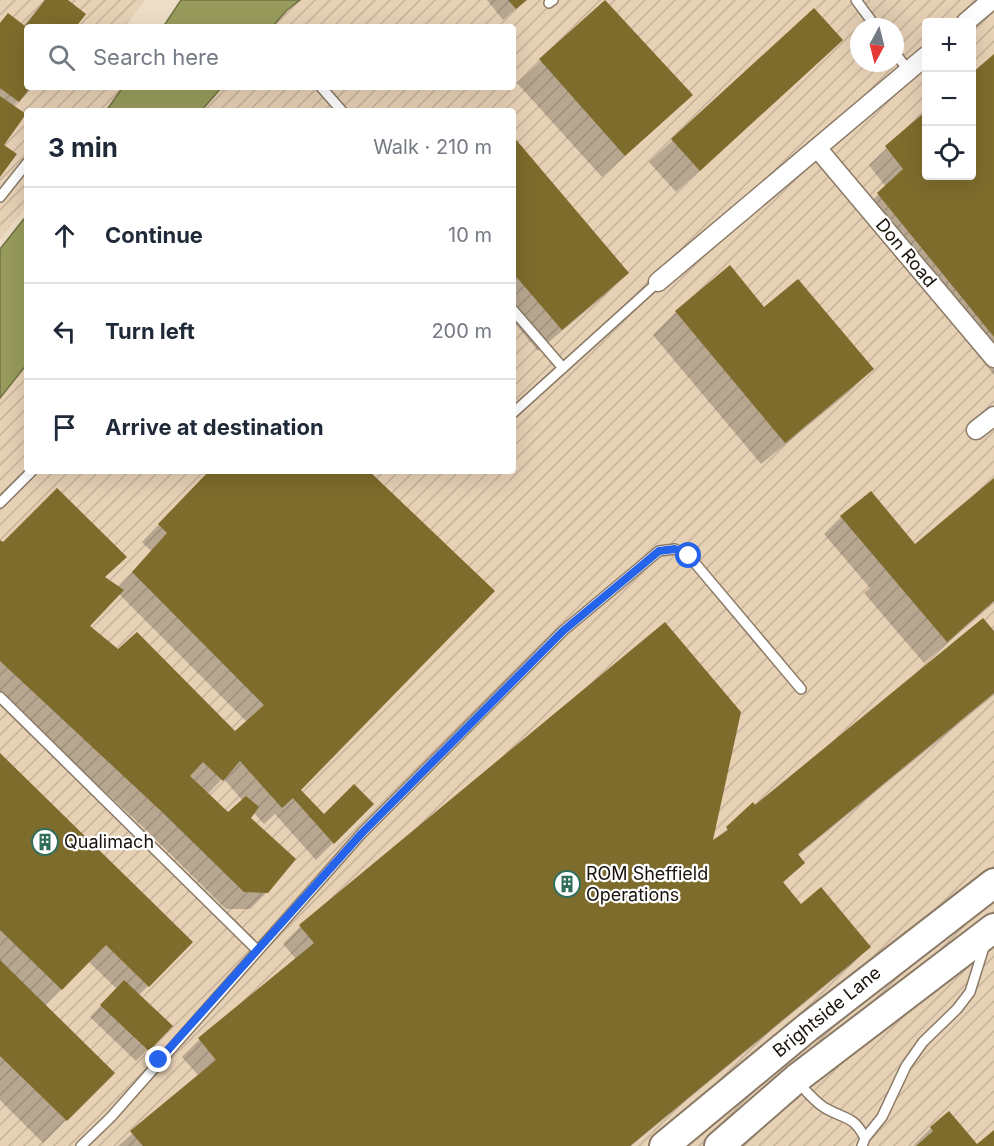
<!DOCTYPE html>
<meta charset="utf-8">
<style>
:root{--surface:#fff;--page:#f6f6f7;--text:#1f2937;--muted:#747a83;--line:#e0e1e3}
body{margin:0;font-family:Inter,sans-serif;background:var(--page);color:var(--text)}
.controls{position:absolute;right:18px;top:18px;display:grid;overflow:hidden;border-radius:6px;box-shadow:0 6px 24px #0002}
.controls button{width:54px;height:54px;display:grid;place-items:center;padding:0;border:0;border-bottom:2px solid var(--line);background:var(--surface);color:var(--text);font:30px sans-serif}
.compass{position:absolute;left:850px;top:18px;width:54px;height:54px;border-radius:50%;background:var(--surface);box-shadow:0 6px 24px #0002;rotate:187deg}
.stop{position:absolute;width:18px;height:18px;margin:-14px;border:4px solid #2563eb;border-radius:50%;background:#fff}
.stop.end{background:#2563eb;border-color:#fff;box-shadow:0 2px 6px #0008}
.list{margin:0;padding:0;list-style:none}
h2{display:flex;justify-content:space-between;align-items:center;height:78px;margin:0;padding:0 24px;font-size:26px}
h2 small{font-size:20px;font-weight:400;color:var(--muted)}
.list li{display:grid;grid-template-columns:39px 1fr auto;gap:18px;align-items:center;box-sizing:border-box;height:96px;padding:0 24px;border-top:2px solid var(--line)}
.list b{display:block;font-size:22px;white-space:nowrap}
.list em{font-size:20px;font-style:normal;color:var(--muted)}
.icon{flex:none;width:33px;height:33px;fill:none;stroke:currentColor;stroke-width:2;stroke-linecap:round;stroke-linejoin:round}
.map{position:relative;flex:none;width:994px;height:1146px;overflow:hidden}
.search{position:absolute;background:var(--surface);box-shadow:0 6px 24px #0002;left:24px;top:24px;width:492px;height:66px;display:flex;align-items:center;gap:15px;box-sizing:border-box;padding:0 21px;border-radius:6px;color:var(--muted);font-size:22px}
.panel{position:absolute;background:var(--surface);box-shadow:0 6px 24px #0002;left:24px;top:108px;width:492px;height:366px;border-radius:6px}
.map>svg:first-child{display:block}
.industrial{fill:url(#industrial-furrows);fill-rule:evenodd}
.water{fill:#979c5c;stroke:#717343;stroke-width:1.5}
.shadow{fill:#0003;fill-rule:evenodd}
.building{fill:#7e6c2c}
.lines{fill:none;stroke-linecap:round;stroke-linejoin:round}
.service-casing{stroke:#8a7a66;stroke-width:12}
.minor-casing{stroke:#8a7a66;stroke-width:21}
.primary-casing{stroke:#8a7a66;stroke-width:32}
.service{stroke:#fff;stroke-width:9}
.minor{stroke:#fff;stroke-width:18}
.primary{stroke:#fff;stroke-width:28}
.route{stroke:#2563eb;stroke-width:8}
.labels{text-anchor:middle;stroke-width:4.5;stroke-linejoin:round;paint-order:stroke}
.street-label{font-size:18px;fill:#18120a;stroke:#fff}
.poi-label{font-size:18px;fill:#18120a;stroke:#fff;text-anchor:start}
</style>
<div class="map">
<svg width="994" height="1146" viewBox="0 0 994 1146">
<defs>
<pattern id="industrial-furrows" width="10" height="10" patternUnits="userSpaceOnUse" patternTransform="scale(1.5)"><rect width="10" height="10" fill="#e7d1b5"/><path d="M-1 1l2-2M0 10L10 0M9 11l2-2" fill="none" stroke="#c5b29a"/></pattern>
</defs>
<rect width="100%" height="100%" fill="#eeddc6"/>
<path class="industrial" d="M 0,0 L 145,0 L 124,27 L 27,27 L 27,87 L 123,87 L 104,111 L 27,111 L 27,206 L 0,239 Z
M 300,0 L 994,0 L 994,1146 L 0,1146 L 0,398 L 27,364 L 27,471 L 513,471 L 513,111 L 201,111 L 222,87 L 513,87 L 513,27 L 272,27 L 287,10 ZM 926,22 L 972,22 L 972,176 L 926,176 ZM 859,27 L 895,27 L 895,63 L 859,63 Z"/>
<path class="water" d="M 181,0 L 300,0 L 287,10 L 272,27 L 163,27 Z
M 123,87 L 222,87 L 201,111 L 106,111 Z
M 27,215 L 27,364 L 0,398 L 0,249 Z"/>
<path class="shadow" d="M 45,0 L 66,0 L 75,27 L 27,27 L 27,87 L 29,87 L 12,107 L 2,146 L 0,175 L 0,23 L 8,15 L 23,26 Z
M 487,0 L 525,0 L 503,20 Z
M 606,1 L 691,95 L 602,177 L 517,83 Z
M 814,10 L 818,62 L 676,192 L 649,162 Z
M 994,56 L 994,375 L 861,211 L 886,187 L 869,165 L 926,113 L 926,176 L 972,176 L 972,75 Z
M 513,139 L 627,272 L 605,295 L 538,351 L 513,321 Z
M 729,267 L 764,309 L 872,369 L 849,392 L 761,464 L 653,335 L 676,312 Z
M 210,471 L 367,471 L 299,790 L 323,816 L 372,804 L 316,860 L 275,814 L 264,824 L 253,812 L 249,818 L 267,892 L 250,909 L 226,909 L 144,828 L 0,694 L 0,542 L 104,578 L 118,588 L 151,551 L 142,542 ZM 119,594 L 247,722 L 235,733 L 119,651 L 88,626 ZM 223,778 L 243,801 L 228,815 L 207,795 Z
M 994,480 L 994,603 L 924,663 L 864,593 L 870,588 L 824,534 L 841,517 L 910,551 Z
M 994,634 L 994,695 L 797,856 L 803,863 L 782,883 L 801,906 L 869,947 L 852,964 L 631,1146 L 118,1146 L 199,1076 L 182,1057 L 199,1040 L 296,959 L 283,944 L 300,927 L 710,843 L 755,807 Z
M 0,756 L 191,942 L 138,996 L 171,1026 L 136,1061 L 90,1017 L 117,989 L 88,961 L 44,1006 L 113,1073 L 43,1143 L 0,1100 Z
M 949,1113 L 976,1146 L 915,1146 L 914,1145 L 931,1128 Z"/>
<path class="building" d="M 45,0 L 68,0 L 86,14 L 76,27 L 27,27 L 27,87 L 31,87 L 19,102 L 0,88 L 0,23 L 8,13 L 25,26 Z
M 508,0 L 527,0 L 516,9 Z
M 605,0 L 693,95 L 625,156 L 539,59 Z
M 814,8 L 843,40 L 700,171 L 671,139 Z
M 994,54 L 994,337 L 877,193 L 903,169 L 885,146 L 926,111 L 926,176 L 972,176 L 972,73 Z
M 0,96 L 26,114 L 4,145 L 17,154 L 0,177 Z
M 513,136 L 629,273 L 562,330 L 513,273 Z
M 730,265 L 764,307 L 798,279 L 874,369 L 785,443 L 675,311 Z
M 209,471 L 369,471 L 495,591 L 301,790 L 324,814 L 354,784 L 374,804 L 334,844 L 293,798 L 282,808 L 240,761 L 223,781 L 203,762 L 190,776 L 228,812 L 246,796 L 259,807 L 251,818 L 296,859 L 268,893 L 244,892 L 161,811 L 0,661 L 0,540 L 3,542 L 57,488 L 127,557 L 105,577 L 124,590 L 90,626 L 118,649 L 137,632 L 235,731 L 264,705 L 132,572 L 167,533 L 158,524 Z
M 994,478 L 994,601 L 947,642 L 840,516 L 871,491 L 915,544 Z
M 983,618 L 994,631 L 994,693 L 798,854 L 805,863 L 783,882 L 801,904 L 821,887 L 871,947 L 630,1146 L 143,1146 L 130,1131 L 216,1060 L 198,1038 L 314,943 L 299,925 L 665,622 L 741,712 L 713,840 L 728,830 L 726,827 L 753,802 L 755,805 Z
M 0,753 L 193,942 L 149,987 L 106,945 L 62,990 L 0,930 Z
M 0,960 L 115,1073 L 67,1121 L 0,1056 Z
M 124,980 L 173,1026 L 149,1051 L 100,1005 Z
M 949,1111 L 977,1144 L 994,1130 L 994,1146 L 916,1146 L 933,1131 L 930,1127 Z"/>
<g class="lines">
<defs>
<path id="service" d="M 856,0 L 876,27
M 549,3 L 553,0
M 895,53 L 909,71
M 321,87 L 342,111
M 0,197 L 27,163
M 513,310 L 563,368
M 513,413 L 658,282
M 0,503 L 32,471
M 0,697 L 257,950
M 798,1082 C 806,1091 814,1101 825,1108 C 846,1120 853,1115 865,1138
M 81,1146 L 111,1117 L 362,833 L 563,631 L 659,551 L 675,549 L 689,556 L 801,689
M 862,1146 L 865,1138 L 882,1117 L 906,1066 L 923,1042 L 957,1009 L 970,992 L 985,944"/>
<path id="minor" d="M 966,22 L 992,0
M 818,149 L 994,358
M 658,282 L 926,56
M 976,430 L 994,416"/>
<path id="primary" d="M 664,1146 L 808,1027 L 994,883
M 719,1146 L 796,1079 L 994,928"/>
</defs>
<use href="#service" class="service-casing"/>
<use href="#minor" class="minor-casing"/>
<use href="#primary" class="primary-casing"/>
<use href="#service" class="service"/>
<use href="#minor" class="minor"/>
<use href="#primary" class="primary"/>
</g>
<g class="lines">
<path class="route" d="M 159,1060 L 362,833 L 563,631 L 659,551 L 675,549 L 689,556"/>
</g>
<defs>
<symbol id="building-ring" viewBox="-11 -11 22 22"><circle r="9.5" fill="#fff" stroke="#306e5a" stroke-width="1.5"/><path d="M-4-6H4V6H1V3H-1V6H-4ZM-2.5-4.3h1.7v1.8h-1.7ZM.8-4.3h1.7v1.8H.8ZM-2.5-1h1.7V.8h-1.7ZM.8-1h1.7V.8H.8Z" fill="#306e5a"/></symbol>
</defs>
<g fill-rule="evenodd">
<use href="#building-ring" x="30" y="827" width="30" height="30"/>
<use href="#building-ring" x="552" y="869" width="30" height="30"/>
</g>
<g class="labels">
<g class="street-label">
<text transform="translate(906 253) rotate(50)" y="6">Don Road</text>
<text transform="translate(827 1012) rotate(-39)" y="6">Brightside Lane</text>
</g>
<g class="poi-label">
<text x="64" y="848">Qualimach</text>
<text x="586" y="880">ROM Sheffield<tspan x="586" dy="21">Operations</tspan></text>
</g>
</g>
</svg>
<div class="controls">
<button>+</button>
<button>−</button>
<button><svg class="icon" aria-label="locate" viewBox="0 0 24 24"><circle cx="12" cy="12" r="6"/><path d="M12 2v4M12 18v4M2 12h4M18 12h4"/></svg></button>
</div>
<svg class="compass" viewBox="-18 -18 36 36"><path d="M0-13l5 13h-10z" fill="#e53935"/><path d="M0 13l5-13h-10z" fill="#747a83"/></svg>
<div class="stop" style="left:689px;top:556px"></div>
<div class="stop end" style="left:159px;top:1060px"></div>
<div class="search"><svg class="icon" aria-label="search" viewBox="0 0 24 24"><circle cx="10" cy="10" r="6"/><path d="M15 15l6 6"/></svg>Search here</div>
<section class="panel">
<h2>3 min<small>Walk · 210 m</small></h2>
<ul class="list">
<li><svg class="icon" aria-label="ahead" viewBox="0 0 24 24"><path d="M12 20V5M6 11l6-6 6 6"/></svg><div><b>Continue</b></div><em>10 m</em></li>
<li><svg class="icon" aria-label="left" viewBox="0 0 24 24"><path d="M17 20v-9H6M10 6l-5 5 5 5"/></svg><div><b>Turn left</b></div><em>200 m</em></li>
<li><svg class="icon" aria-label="arrive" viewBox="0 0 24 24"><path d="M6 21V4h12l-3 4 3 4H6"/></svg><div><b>Arrive at destination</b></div></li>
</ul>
</section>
</div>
